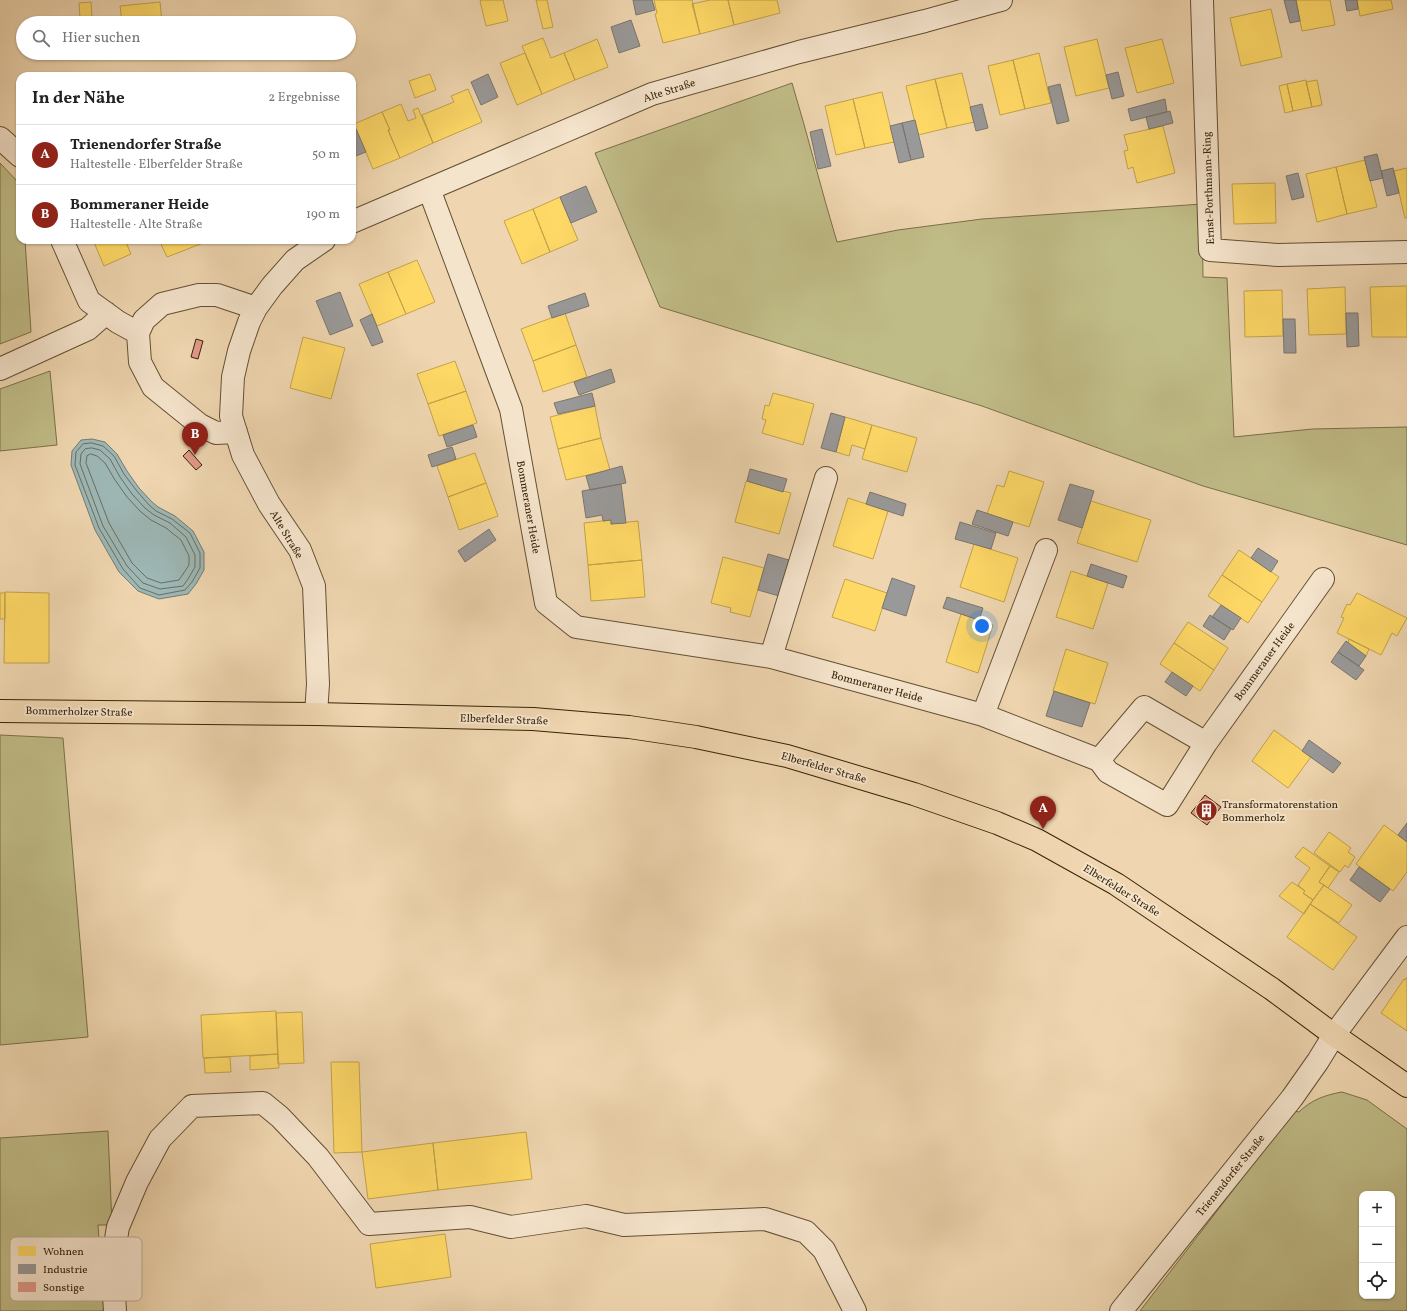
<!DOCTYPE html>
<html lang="de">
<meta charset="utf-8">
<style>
:root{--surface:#fff;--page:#f2f2f2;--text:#222;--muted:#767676;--line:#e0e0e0;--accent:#8f2418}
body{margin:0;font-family:Vollkorn,serif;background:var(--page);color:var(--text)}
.controls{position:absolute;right:12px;bottom:12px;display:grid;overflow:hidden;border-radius:8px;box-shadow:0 1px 3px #0004}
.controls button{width:36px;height:36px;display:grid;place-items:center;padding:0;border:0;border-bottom:1px solid var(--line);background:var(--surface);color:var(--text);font:20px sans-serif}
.you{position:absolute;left:982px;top:626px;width:14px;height:14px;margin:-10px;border:3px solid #fff;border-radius:50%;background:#1a73e8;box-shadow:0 0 0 6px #1a73e833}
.badge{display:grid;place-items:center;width:26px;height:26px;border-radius:50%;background:var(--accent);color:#fff;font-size:13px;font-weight:700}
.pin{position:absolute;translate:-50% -33px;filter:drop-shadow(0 1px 2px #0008)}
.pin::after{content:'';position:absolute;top:21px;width:14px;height:12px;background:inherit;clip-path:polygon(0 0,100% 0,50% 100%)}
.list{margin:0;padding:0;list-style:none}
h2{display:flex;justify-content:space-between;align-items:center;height:52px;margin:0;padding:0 16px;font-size:17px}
h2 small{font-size:13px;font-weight:400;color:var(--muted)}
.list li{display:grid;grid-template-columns:26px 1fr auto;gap:12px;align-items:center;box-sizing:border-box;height:60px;padding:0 16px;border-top:1px solid var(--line)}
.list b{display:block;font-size:15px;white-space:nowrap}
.list p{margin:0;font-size:13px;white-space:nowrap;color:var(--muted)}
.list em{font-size:13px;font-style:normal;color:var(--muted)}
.icon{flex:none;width:22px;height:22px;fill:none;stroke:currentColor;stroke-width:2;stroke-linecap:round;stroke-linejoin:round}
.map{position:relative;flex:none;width:1407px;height:1311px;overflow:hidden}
.search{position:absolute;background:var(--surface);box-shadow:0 1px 3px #0004;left:16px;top:16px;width:340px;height:44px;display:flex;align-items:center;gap:10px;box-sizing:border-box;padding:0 14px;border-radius:22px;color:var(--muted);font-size:15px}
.panel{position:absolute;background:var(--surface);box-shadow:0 1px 3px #0004;left:16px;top:72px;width:340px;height:172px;border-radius:12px}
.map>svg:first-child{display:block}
.green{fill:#c0bc87;stroke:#7b7048;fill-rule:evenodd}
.water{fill:#9db7b5;stroke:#747c70}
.homes{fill:#ffd966;stroke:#c3a34a}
.industry{fill:#999;stroke:#7b766e}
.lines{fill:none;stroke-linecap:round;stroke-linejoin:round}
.shore{stroke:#6a6e5f;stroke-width:1}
.building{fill:#e19989;stroke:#362409}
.minor-casing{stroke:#645033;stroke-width:24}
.major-casing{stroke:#362409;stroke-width:24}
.minor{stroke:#f5e4cc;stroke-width:22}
.major{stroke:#efd6b0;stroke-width:22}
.labels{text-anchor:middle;stroke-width:4;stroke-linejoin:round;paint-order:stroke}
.street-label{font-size:11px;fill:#362409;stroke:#f5e4cc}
.poi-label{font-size:11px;fill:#362409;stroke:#f5e4cc;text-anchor:start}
.key{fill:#f5e4cc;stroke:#bcaa92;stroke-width:1}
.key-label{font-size:11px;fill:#362409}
</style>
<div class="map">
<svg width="1407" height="1311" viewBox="0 0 1407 1311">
<rect width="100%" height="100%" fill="#efd6b0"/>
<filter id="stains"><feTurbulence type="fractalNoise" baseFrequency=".005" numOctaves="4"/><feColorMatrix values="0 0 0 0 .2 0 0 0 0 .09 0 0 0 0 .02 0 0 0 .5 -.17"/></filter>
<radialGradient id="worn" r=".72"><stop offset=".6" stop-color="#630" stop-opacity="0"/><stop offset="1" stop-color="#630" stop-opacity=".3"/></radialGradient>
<path class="green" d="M 792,83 C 808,136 821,189 837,242 L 898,230 L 982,219 L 1202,204 L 1203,277 L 1227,278 L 1234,437 L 1312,429 L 1407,427 L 1407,545 L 1203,486 L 982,406 L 660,307 L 595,153 Z
M 0,163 L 17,181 L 20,188 L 20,240 L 25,240 L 31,332 L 0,344 Z
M 50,371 L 57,445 L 0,451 L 0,389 Z
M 0,735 L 63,738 L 88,1037 L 0,1045 Z
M 1342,1092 L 1367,1100 L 1407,1129 L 1407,1311 L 1140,1311 L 1294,1111 L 1299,1112 C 1311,1100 1325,1095 1342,1092 ZM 1362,1194 L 1392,1194 L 1392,1296 L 1362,1296 Z
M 108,1131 L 112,1225 L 98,1225 L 104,1311 L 0,1311 L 0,1138 Z"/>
<path class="water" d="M 92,439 L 105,442 L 117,454 L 127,471 L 139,488 L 152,502 L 158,507 L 175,516 L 193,531 L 204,552 L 204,570 L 196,584 L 188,594 L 159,599 L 138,591 L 119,572 L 95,530 L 71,465 L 72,451 L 81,440 Z"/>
<path class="homes" d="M 482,0 L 503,0 L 508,21 L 486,26 L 480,1 Z
M 536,0 L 547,0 L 553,27 L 543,29 Z
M 654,0 L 692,0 L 700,34 L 663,43 L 655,14 L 657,13 Z
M 710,0 L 728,0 L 734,25 L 700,34 L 692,4 Z
M 728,0 L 777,0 L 780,13 L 734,25 Z
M 1296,0 L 1330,0 L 1335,25 L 1302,31 Z
M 1357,0 L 1391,0 L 1393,9 L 1360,16 Z
M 91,2 L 92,18 L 80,18 L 79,3 Z
M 160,2 L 162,23 L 122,23 L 120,6 Z
M 1271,9 L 1282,57 L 1241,66 L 1230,18 Z
M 543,38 L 551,58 L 564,53 L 575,80 L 542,94 L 522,46 Z
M 597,39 L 608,67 L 575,80 L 564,53 Z
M 1097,39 L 1109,88 L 1076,96 L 1064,47 Z
M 1162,39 L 1174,83 L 1137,93 L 1125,48 Z
M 525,53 L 542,94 L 517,105 L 500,63 Z
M 1039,53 L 1051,103 L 1025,109 L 1013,60 Z
M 1013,60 L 1025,109 L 1000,115 L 988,66 Z
M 962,73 L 974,122 L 947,128 L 935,79 Z
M 430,74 L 436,90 L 415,98 L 409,81 Z
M 935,79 L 947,128 L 918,135 L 906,86 Z
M 1306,80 L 1312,107 L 1293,111 L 1287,84 Z
M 1317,80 L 1322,105 L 1312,107 L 1306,82 Z
M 1287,84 L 1293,111 L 1285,113 L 1279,86 Z
M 468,89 L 482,122 L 433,143 L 422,115 L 454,102 L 451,96 Z
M 882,92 L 894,142 L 865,148 L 853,99 Z
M 853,99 L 865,148 L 836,155 L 825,106 Z
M 401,104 L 408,121 L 416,118 L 413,110 L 418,108 L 433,143 L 400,158 L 388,130 L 390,130 L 382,112 Z
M 382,112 L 390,130 L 388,130 L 400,158 L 373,169 L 354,124 Z
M 1163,126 L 1175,173 L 1137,183 L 1133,167 L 1128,169 L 1124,151 L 1128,150 L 1124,135 Z
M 1365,160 L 1377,207 L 1347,214 L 1336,167 Z
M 1336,167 L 1347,214 L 1317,222 L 1306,174 Z
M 1407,168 L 1407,218 L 1405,218 L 1394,171 Z
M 1275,183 L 1276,223 L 1234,224 L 1232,184 Z
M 560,197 L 578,240 L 550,252 L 533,209 Z
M 533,209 L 550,252 L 522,264 L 504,221 Z
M 93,240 L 125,240 L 131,254 L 104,266 Z
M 159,240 L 202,240 L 203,243 L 167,257 Z
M 417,260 L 435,302 L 406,314 L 388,272 Z
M 388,272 L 406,314 L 377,326 L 359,284 Z
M 1407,286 L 1407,337 L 1372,337 L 1370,287 Z
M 1345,287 L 1346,334 L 1309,335 L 1307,289 Z
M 1282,290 L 1283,336 L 1245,337 L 1244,291 Z
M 565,313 L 576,345 L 533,361 L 521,329 Z
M 303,337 L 345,348 L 331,399 L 290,388 Z
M 576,345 L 587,377 L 543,392 L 533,361 Z
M 455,361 L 466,391 L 428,404 L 417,374 Z
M 466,391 L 477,423 L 439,436 L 428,404 Z
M 773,393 L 814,404 L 803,445 L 762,433 L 766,420 L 762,419 L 765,405 L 769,406 Z
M 595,406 L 601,438 L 558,449 L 550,417 Z
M 845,417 L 872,425 L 865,449 L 852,445 L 849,456 L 836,452 Z
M 872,425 L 917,438 L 907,472 L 862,459 Z
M 601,438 L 610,470 L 566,480 L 558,449 Z
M 475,453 L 486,483 L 448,497 L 437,466 Z
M 1009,471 L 1044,482 L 1029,527 L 987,514 L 997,485 L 1004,487 Z
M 746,481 L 791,493 L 779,534 L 735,522 Z
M 486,483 L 498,516 L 459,530 L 448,497 Z
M 848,498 L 888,511 L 873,559 L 833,546 Z
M 1091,501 L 1151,520 L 1137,562 L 1077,543 Z
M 611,520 L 611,524 L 638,521 L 642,560 L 588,565 L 584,523 Z
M 974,544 L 1018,558 L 1004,602 L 960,587 Z
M 1239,550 L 1279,577 L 1262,602 L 1222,575 Z
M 723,557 L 764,568 L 750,617 L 730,612 L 731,608 L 711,603 Z
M 642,560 L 645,597 L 591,601 L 588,565 Z
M 1071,571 L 1108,583 L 1093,629 L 1056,617 Z
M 1222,575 L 1262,602 L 1248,623 L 1208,596 Z
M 845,579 L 887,593 L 875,631 L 832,617 Z
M 5,592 L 49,593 L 49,663 L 4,663 Z
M 0,593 L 5,593 L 5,619 L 0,619 Z
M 1357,593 L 1407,618 L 1397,636 L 1392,633 L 1381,655 L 1337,633 L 1344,618 L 1341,617 L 1347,604 L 1350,605 Z
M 961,614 L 993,625 L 978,673 L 946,662 Z
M 1188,622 L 1228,648 L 1214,670 L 1174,643 Z
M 1349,639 L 1369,649 L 1366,656 L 1348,643 Z
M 1174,643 L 1214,670 L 1200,691 L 1160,664 Z
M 1066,649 L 1108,663 L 1095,704 L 1053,691 Z
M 1274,730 L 1311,757 L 1288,788 L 1252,761 Z
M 1384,825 L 1407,842 L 1407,872 L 1393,891 L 1356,864 Z
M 1329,832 L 1351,848 L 1348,852 L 1355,857 L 1348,868 L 1345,865 L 1340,872 L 1314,853 Z
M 1303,847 L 1330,866 L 1319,882 L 1324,885 L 1313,900 L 1303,893 L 1305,891 L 1298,885 L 1310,868 L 1295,857 Z
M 1330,866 L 1339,872 L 1328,888 L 1319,882 Z
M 1292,882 L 1305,891 L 1303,893 L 1313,900 L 1304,914 L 1279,896 Z
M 1324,885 L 1352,905 L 1339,923 L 1310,904 Z
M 1310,904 L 1357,937 L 1333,970 L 1287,937 Z
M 1407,977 L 1407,1031 L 1381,1013 L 1404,979 L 1405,980 Z
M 276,1011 L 278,1054 L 203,1058 L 201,1015 Z
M 302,1012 L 304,1063 L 278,1064 L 276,1013 Z
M 278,1054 L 279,1068 L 250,1070 L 250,1056 Z
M 230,1057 L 231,1072 L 205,1073 L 204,1058 Z
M 331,1062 L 359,1062 L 362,1152 L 334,1153 Z
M 526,1132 L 532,1179 L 438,1190 L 433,1143 Z
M 433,1143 L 438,1190 L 368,1199 L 362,1152 Z
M 445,1234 L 451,1277 L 376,1288 L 370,1244 Z"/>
<path class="industry" d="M 633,0 L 652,0 L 655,10 L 636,15 Z
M 1284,0 L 1296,0 L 1300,21 L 1290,23 Z
M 1345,0 L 1357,0 L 1358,9 L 1347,11 Z
M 631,20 L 640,46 L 619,53 L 611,27 Z
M 1118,72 L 1124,96 L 1112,99 L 1106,75 Z
M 488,74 L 498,97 L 481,105 L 471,82 Z
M 1060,84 L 1069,121 L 1057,124 L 1048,87 Z
M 1165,99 L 1167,112 L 1131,121 L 1128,109 Z
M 982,104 L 988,128 L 976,131 L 970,107 Z
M 1170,111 L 1173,123 L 1149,129 L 1146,117 Z
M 915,120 L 924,157 L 911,160 L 902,123 Z
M 902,123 L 911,160 L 899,163 L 890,126 Z
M 356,129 L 366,152 L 353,157 L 352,154 L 352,130 Z
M 822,129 L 831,166 L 818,169 L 810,132 Z
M 1377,154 L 1383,178 L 1370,181 L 1364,157 Z
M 1393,168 L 1399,193 L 1387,196 L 1381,171 Z
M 1298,173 L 1304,197 L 1292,200 L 1286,176 Z
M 586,186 L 597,212 L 571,223 L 560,197 Z
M 340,292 L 353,326 L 330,335 L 316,301 Z
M 585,293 L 589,306 L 552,318 L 548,306 Z
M 1346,313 L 1358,313 L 1359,346 L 1347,347 Z
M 372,314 L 383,342 L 372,346 L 360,320 Z
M 1283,319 L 1295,319 L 1296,353 L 1284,353 Z
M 611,369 L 615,382 L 579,395 L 574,382 Z
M 592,393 L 595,406 L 558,414 L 554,403 Z
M 831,413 L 845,417 L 836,452 L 821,448 Z
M 473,425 L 477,437 L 447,447 L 443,435 Z
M 452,447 L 456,459 L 432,467 L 428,455 Z
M 622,466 L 626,483 L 590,490 L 586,476 Z
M 750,469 L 787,479 L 783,492 L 747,481 Z
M 621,484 L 626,523 L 611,524 L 611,520 L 603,521 L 602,515 L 586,518 L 582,491 Z
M 1070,484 L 1094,491 L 1082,528 L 1058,520 Z
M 870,492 L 906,504 L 903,516 L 866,504 Z
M 977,510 L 1013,522 L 1008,536 L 972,524 Z
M 960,522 L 996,533 L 991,549 L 955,539 Z
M 489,529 L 496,540 L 465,562 L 458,551 Z
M 1258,548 L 1278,561 L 1271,572 L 1251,558 Z
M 768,554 L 789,560 L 779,596 L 758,590 Z
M 1091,564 L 1127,576 L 1123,588 L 1087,576 Z
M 892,578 L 915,586 L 906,616 L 882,608 Z
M 947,597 L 983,608 L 979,620 L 943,608 Z
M 1221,605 L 1241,618 L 1233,630 L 1212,617 Z
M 1210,615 L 1231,629 L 1224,640 L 1203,626 Z
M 1346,641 L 1366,656 L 1359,666 L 1338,652 Z
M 1338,652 L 1364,670 L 1356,680 L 1331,662 Z
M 1172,672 L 1193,686 L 1186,696 L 1165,682 Z
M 1054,691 L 1090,703 L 1082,727 L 1046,716 Z
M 1309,740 L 1341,763 L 1333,773 L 1302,751 Z
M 1407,823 L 1407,842 L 1398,835 Z
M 1359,867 L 1390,889 L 1380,902 L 1350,880 Z"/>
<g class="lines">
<path class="shore" d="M 92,443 L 103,446 L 114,456 L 124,474 L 136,490 L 149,505 L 156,511 L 172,519 L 190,533 L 200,553 L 200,568 L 192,582 L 185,590 L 159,595 L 140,588 L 123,569 L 99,528 L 75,465 L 76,452 L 83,444 Z
M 92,448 L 100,450 L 110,459 L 120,477 L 132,494 L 145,508 L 154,515 L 170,523 L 186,537 L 195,555 L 195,567 L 188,579 L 183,586 L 160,589 L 143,583 L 127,566 L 103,526 L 80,464 L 81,454 L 85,449 Z
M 91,454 L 97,456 L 105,463 L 115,480 L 127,497 L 141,512 L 151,520 L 166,528 L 181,540 L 189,556 L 189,565 L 179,580 L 161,583 L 147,578 L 132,563 L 109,523 L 86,463 L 87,456 Z"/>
</g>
<path class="building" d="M 196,339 L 203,341 L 198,359 L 191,357 Z
M 189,450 L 202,465 L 196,470 L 183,456 Z
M 1205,795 L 1221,807 L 1207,825 L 1191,813 Z"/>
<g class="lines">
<defs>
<path id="minor" d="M 1202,0 L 1210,250 L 1278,255 L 1407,252
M 0,138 L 20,156
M 429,189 L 511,409 L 546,603 L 576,627 L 771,657 L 983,715 L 1099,760 L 1108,772 L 1167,805 L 1206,743 L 1323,579
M 352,222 L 652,94 L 799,52 L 925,21 L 1001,0
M 62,240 L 89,301 L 118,322 L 138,333
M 0,369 L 88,329 L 106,313
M 236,432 L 216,433 L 200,425 L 153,387 L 140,362 L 138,333 L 144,320 L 162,304 L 199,295 L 217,295 L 256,308
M 771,657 L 826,478
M 316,714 L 318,684 L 314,586 L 300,550 L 269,504 L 243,455 L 231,416 L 233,377 L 239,351 L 249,322 L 256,308 L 272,286 L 295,260 L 324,240
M 983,715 L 1046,550
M 1099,760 L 1144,707 L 1206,743
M 115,1311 L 112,1263 L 118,1227 L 137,1182 L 160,1139 L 192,1106 L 263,1103 L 280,1117 L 318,1157 L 369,1224 L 470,1217 L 511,1227 L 586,1216 L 624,1225 L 765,1219 L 806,1232 L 824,1250 L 855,1311
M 1121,1311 L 1292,1098 L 1318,1061 L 1334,1035 L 1407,937"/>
<path id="major" d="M 0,711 L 316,714 L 533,719 L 629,727 L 696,737 L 787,756 L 914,794 L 997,823 L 1037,840 L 1116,884 L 1272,989 L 1334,1035 L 1407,1086"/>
</defs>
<use href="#minor" class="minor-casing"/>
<use href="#major" class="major-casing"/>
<use href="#minor" class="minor"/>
<use href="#major" class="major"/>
</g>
<defs>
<symbol id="building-disc" viewBox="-11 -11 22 22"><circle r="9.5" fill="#8f2418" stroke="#f5e4cc"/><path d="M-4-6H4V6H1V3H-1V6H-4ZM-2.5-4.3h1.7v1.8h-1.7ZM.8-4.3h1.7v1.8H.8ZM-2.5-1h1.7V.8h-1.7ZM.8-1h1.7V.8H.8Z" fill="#fff"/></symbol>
</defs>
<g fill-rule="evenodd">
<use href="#building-disc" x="1194" y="798" width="25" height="25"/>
</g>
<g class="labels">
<g class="street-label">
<text transform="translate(669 90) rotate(-18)" y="4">Alte Straße</text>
<text transform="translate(1208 188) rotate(-92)" y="4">Ernst-Porthmann-Ring</text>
<text transform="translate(529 507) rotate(80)" y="4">Bommeraner Heide</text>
<text transform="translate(287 534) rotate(59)" y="4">Alte Straße</text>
<text transform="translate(1264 661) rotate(-54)" y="4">Bommeraner Heide</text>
<text transform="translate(877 686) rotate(15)" y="4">Bommeraner Heide</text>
<text transform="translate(79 711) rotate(1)" y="4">Bommerholzer Straße</text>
<text transform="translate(504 719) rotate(2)" y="4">Elberfelder Straße</text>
<text transform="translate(824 767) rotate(16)" y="4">Elberfelder Straße</text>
<text transform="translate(1122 890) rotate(32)" y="4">Elberfelder Straße</text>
<text transform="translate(1230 1175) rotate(-51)" y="4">Trienendorfer Straße</text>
</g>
<g class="poi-label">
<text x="1222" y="808">Transformatorenstation<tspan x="1222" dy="13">Bommerholz</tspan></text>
</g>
</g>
<rect x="10" y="1237" width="132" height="64" rx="6" class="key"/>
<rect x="18" y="1246" width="18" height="10" fill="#ffd966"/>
<rect x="18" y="1264" width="18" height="10" fill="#999"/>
<rect x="18" y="1282" width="18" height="10" fill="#e19989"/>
<g class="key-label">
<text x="43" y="1255">Wohnen</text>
<text x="43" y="1273">Industrie</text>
<text x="43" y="1291">Sonstige</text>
</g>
<rect width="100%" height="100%" filter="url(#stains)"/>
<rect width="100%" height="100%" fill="url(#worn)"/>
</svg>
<div class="controls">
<button>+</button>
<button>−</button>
<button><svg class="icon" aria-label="locate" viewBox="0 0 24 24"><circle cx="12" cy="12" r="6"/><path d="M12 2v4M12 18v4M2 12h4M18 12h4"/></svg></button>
</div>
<div class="you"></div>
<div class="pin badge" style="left:1043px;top:829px">A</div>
<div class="pin badge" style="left:195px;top:455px">B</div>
<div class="search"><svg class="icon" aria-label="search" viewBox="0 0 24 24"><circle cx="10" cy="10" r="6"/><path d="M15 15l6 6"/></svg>Hier suchen</div>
<section class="panel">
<h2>In der Nähe<small>2 Ergebnisse</small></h2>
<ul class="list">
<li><span class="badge">A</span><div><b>Trienendorfer Straße</b><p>Haltestelle · Elberfelder Straße</p></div><em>50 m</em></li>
<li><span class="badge">B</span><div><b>Bommeraner Heide</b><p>Haltestelle · Alte Straße</p></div><em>190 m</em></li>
</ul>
</section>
</div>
